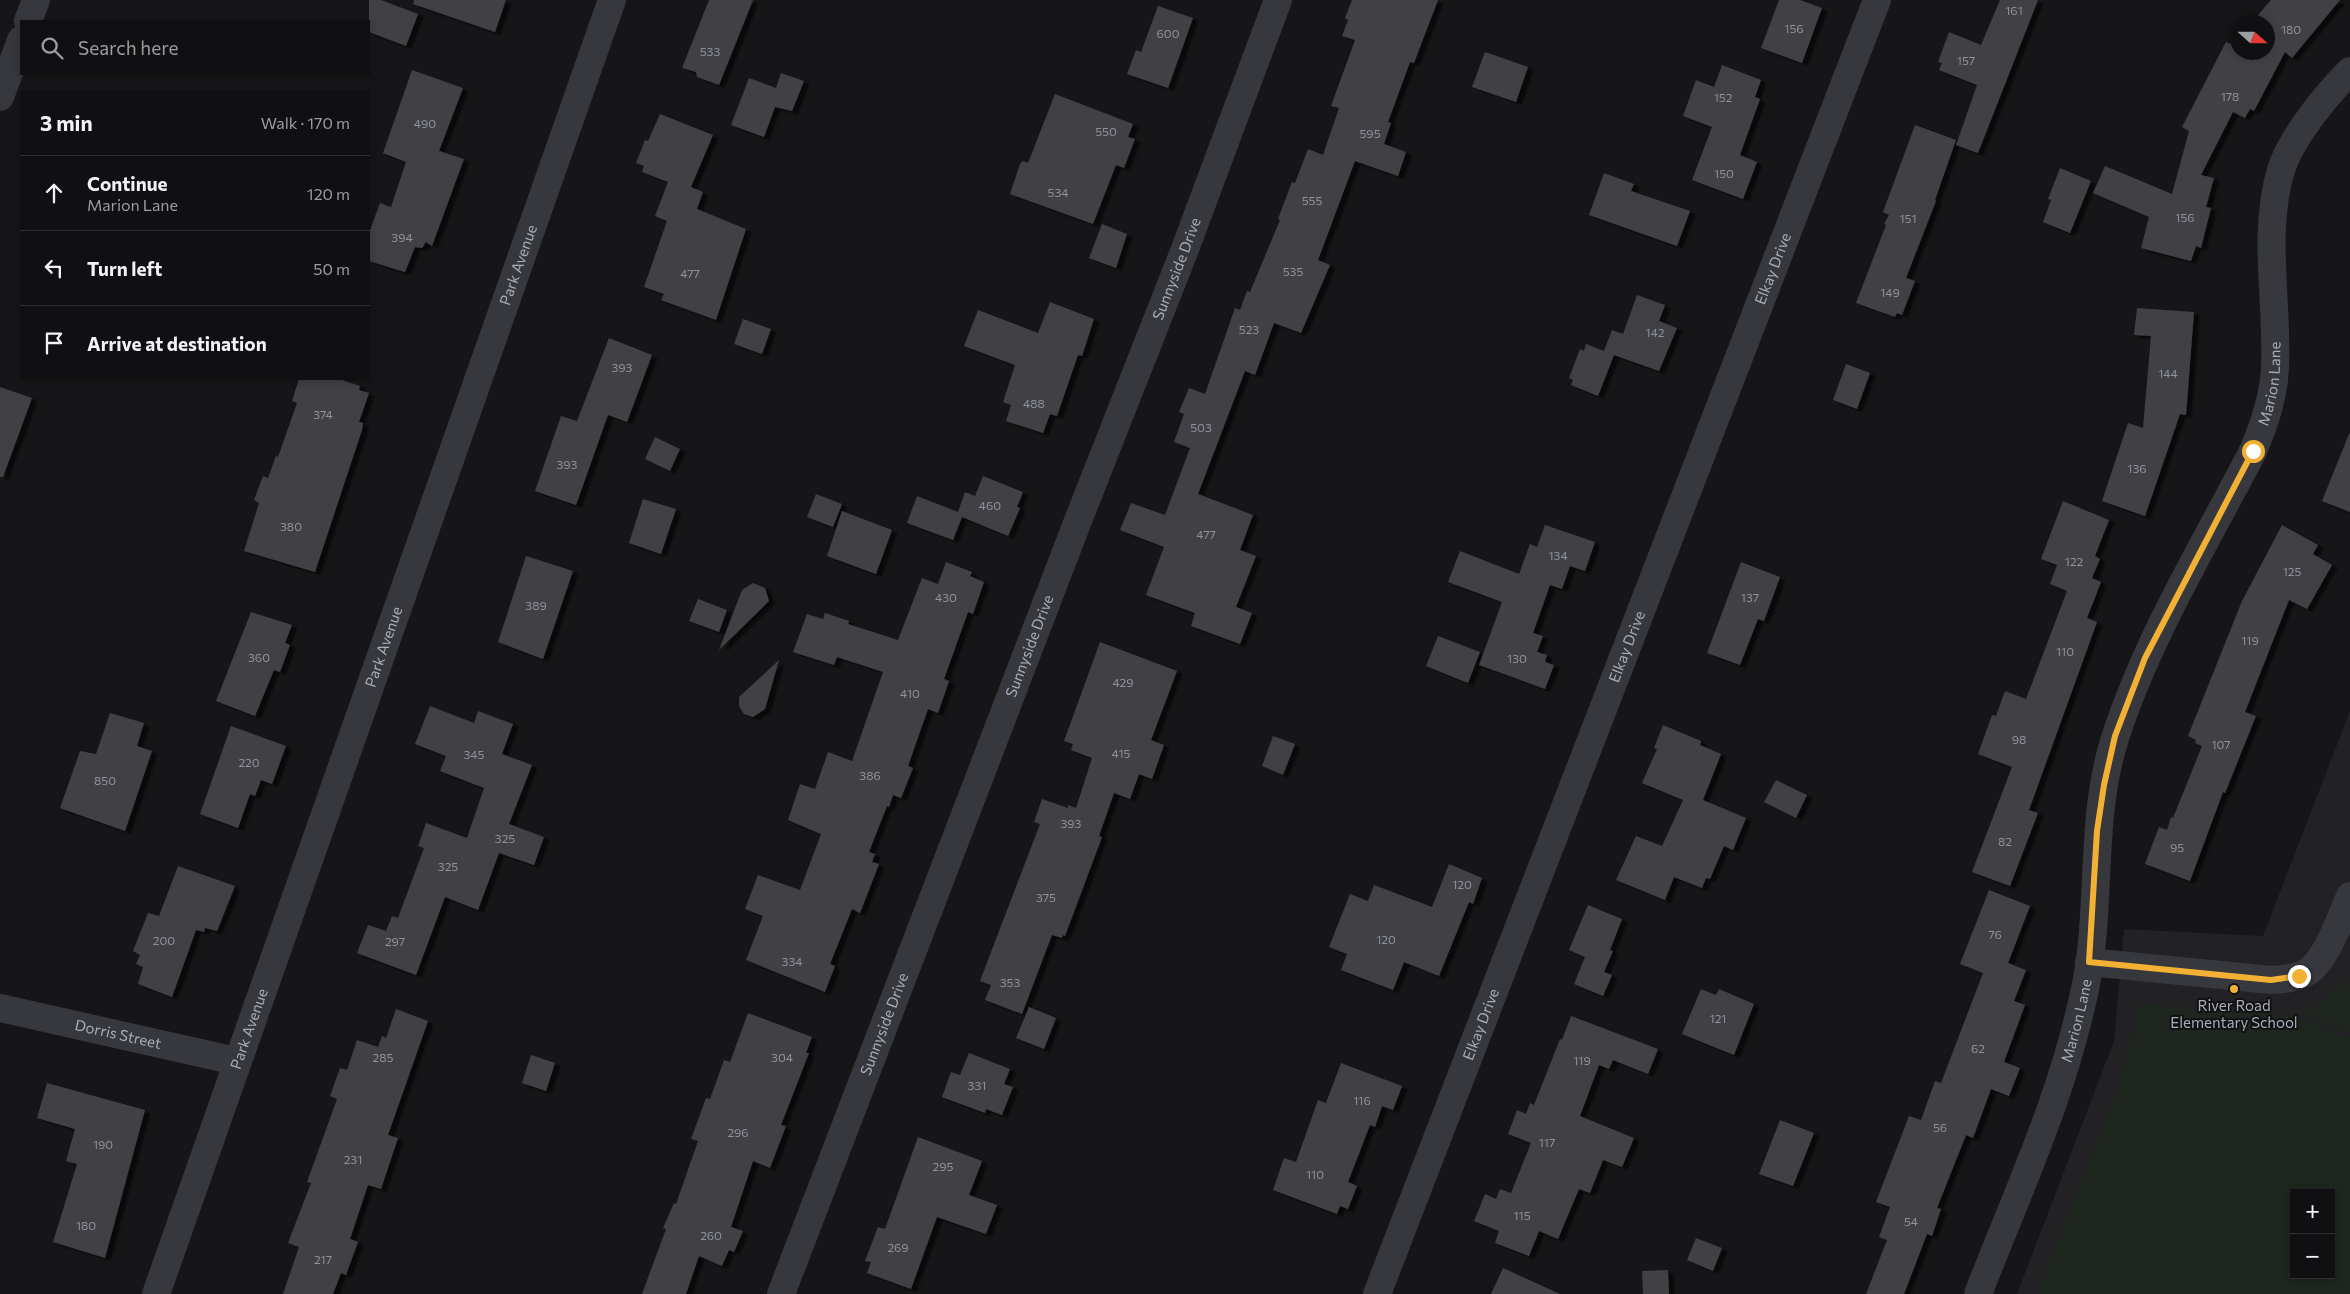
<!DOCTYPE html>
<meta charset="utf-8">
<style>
:root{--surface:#101012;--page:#1e1e20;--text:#f1f3f6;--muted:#9c9d9f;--line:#303032}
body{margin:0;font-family:Commissioner,sans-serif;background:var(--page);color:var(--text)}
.controls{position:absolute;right:15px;bottom:15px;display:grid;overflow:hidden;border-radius:0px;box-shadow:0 2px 8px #0003}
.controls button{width:45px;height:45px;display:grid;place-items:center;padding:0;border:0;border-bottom:1px solid var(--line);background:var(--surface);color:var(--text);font:25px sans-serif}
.compass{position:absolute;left:2230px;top:15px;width:45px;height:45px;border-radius:50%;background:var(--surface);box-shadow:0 2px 8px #0003;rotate:111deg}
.stop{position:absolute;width:15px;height:15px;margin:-11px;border:4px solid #f2b134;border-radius:50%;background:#fff}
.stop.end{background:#f2b134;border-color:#fff;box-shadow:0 1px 5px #0008}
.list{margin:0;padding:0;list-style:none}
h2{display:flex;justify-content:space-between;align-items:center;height:65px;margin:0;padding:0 20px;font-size:21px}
h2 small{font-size:16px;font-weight:400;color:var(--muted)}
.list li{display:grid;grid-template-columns:32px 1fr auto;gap:15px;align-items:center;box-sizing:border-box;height:75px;padding:0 20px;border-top:1px solid var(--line)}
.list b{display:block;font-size:19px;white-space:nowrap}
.list p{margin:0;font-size:16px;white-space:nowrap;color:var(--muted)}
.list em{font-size:16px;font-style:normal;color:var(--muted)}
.icon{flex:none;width:28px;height:28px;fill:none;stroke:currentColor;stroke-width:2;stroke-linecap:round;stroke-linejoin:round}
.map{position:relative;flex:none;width:2350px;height:1294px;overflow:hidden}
.search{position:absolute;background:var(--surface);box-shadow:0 2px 8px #0003;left:20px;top:20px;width:350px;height:55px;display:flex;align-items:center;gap:12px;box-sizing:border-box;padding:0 18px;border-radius:0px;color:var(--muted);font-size:19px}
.panel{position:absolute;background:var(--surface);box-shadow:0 2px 8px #0003;left:20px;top:90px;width:350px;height:290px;border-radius:0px}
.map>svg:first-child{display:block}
.built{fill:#222225;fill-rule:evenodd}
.green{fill:#1e261f;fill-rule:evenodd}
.building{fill:#404145;filter:url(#shadow)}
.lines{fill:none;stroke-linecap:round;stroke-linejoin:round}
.minor{stroke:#37383d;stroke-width:28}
.route{stroke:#f2b134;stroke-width:6}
.poi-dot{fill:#f2b134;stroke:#111113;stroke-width:2}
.labels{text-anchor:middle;stroke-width:4;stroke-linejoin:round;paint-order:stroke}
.number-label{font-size:12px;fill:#8e929b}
.street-label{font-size:15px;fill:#a8adb8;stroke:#111113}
.poi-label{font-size:15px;fill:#a8adb8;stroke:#111113}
</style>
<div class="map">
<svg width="2350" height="1294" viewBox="0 0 2350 1294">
<defs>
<filter id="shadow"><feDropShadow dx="5.5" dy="3" stdDeviation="1" flood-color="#0009"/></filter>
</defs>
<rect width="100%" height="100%" fill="#161618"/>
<path class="built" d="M 2350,711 L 2350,1294 L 2017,1294 L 2114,1041 L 2124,929 L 2263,936 ZM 2294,1193 L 2331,1193 L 2331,1275 L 2294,1275 Z"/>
<path class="green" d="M 2350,979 L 2350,1032 L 2302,1014 Z
M 2140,1004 L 2292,1015 L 2350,1038 L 2350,1294 L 2037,1294 L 2117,1092 ZM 2294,1193 L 2331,1193 L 2331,1275 L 2294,1275 Z"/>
<path class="building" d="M 369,0 L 381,0 L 418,14 L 406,46 L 369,32 Z
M 414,0 L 506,0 L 495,32 L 413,4 Z
M 709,0 L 753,0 L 719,85 L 697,77 L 696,72 L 682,68 Z
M 1352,0 L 1438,0 L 1414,63 L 1410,62 L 1388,122 L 1391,123 L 1384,144 L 1406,152 L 1398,176 L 1355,161 L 1318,260 L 1330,265 L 1301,333 L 1274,323 L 1255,375 L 1245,371 L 1198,494 L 1253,515 L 1240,550 L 1256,556 L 1236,607 L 1252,613 L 1240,644 L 1191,626 L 1195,613 L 1146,595 L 1164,547 L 1120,530 L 1131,503 L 1165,515 L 1190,448 L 1174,442 L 1184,414 L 1179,412 L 1189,388 L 1205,394 L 1235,308 L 1240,310 L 1247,291 L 1250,292 L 1280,220 L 1278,219 L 1292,182 L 1295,183 L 1308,149 L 1323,155 L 1339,108 L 1331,106 L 1355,40 L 1342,36 L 1348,20 L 1345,18 Z
M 1779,0 L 1800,0 L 1822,8 L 1802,63 L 1761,48 Z
M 2000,0 L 2038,0 L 1978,153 L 1956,145 L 1977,85 L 1939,70 L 1942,63 L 1938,62 L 1949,32 L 1981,45 Z
M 2271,0 L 2340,0 L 2292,58 L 2285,52 L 2254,111 L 2250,109 L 2245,118 L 2233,112 L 2201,175 L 2214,178 L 2206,207 L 2211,208 L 2201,248 L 2196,246 L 2191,261 L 2141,248 L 2149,217 L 2093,193 L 2105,166 L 2172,194 L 2189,131 L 2182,127 L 2226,42 L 2233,45 L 2238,40 L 2238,52 L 2268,52 L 2268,22 L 2252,22 Z
M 1158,6 L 1193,18 L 1168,88 L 1127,74 L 1136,50 L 1141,52 Z
M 1485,52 L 1528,67 L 1516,102 L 1472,87 Z
M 1722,65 L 1761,80 L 1755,97 L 1760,99 L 1740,155 L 1757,162 L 1743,199 L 1692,180 L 1712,127 L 1683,116 L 1696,80 L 1714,87 Z
M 412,70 L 463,88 L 439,151 L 464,159 L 432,246 L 426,242 L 422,248 L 415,247 L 405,272 L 369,261 L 369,233 L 380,203 L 391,207 L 406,162 L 383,153 Z
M 781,73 L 804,81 L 792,111 L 775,107 L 764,137 L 731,125 L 749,78 L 776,88 Z
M 1055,94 L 1133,124 L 1128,137 L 1135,139 L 1124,168 L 1116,165 L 1093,224 L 1010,194 L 1020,164 L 1023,161 L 1028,163 Z
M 660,114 L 713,135 L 691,187 L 703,192 L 697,209 L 746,229 L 716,320 L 661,300 L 664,294 L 644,287 L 667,221 L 655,216 L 668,182 L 642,172 L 644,166 L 636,163 L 645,140 L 648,141 Z
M 1915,125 L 1956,140 L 1935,200 L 1936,201 L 1906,278 L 1915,281 L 1902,315 L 1897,313 L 1895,317 L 1856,303 L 1886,225 L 1884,224 L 1889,215 L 1883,212 Z
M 2060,168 L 2091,181 L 2070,233 L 2043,222 L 2051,200 L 2048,199 Z
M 1604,173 L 1634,184 L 1631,191 L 1690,211 L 1677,246 L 1589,215 Z
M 1102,224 L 1127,234 L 1116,268 L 1089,258 Z
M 1637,295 L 1665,305 L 1659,321 L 1677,328 L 1659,371 L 1614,355 L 1598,396 L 1571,385 L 1573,380 L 1569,378 L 1580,349 L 1584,351 L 1586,344 L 1604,351 L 1612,330 L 1623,334 Z
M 1050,302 L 1094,319 L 1082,356 L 1078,355 L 1057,416 L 1050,414 L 1043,433 L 1006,421 L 1011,405 L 1003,402 L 1015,365 L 964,346 L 978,310 L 1038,333 Z
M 2137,308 L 2194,312 L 2186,415 L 2180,414 L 2145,516 L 2102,501 L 2128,423 L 2143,428 L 2151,336 L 2134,335 Z
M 743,319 L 771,329 L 762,354 L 734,344 Z
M 609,338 L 652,355 L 627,422 L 608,415 L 576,505 L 535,491 L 561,416 L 577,421 Z
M 1846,364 L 1870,373 L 1857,409 L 1833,400 Z
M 299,379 L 339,379 L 360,386 L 359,390 L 369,393 L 359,422 L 363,423 L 362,430 L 315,572 L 244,551 L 259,503 L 254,500 L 263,476 L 268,478 L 276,456 L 278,457 L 297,403 L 292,401 Z
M 0,387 L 32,398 L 3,477 L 0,477 Z
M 2349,434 L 2350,434 L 2350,512 L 2322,501 Z
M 655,437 L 680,449 L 670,471 L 645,459 Z
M 983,476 L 1023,492 L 1017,507 L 1020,508 L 1008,536 L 962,517 L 953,540 L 907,523 L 917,496 L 958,512 L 965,492 L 975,496 Z
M 816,494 L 842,504 L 833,527 L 807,517 Z
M 643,499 L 676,509 L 661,554 L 629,543 Z
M 2063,501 L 2109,520 L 2095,556 L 2100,559 L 2092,578 L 2101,582 L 2087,618 L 2097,622 L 2029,810 L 2038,813 L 2010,886 L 1972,872 L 2012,767 L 1978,754 L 1992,715 L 1996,716 L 2005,691 L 2026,699 L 2067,591 L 2050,584 L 2057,565 L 2041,559 Z
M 842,511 L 892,530 L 876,574 L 827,556 Z
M 1545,525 L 1595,542 L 1585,571 L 1570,566 L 1562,589 L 1550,585 L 1533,633 L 1543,636 L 1537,652 L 1547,655 L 1545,662 L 1554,665 L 1545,689 L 1479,665 L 1502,602 L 1448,582 L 1460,551 L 1519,574 L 1530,544 L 1537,547 Z
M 2282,525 L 2318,545 L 2313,554 L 2332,565 L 2307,609 L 2289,600 L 2245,712 L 2256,716 L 2225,793 L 2223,792 L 2190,881 L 2145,864 L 2159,827 L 2167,830 L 2171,817 L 2173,818 L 2202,746 L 2195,743 L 2196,740 L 2188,736 L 2242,601 Z
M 526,556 L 573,571 L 543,659 L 498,642 Z
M 946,562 L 972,572 L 970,576 L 984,582 L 973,614 L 968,612 L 944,679 L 949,681 L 938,713 L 928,709 L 908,766 L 913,768 L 901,798 L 893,795 L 889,807 L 887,806 L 869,852 L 875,854 L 872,862 L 879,864 L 860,913 L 852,909 L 830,964 L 835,966 L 825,992 L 746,960 L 763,916 L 745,909 L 758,875 L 800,890 L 821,834 L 788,820 L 800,784 L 815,789 L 828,752 L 852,761 L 883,672 L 837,657 L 834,665 L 793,652 L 807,614 L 823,619 L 825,613 L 849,621 L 848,624 L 898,640 L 922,578 L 938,584 Z
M 1741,562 L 1780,577 L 1764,621 L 1758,619 L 1740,665 L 1707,653 Z
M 753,583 L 765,588 L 769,601 L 719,650 L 742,590 Z
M 698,599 L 727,610 L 719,632 L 689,621 Z
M 251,612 L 292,625 L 285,643 L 290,645 L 280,672 L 274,670 L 255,716 L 216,701 Z
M 1438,636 L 1480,652 L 1468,683 L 1426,666 Z
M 1100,642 L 1177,671 L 1151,740 L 1164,745 L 1152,779 L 1139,774 L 1130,799 L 1114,793 L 1099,836 L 1102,837 L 1065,936 L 1063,935 L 1062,938 L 1052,935 L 1022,1014 L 985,1000 L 991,985 L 980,981 L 1040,824 L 1034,822 L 1042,799 L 1068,808 L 1068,805 L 1076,808 L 1092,758 L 1071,750 L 1073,744 L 1064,741 Z
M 779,660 L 765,709 L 753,717 L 744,714 L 739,706 L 739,697 Z
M 430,706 L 474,723 L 478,711 L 513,724 L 502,754 L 532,765 L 509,824 L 544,837 L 534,865 L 499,853 L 478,910 L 445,897 L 416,975 L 357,953 L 368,925 L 386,931 L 392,916 L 398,918 L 424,848 L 418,846 L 426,823 L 467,838 L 484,788 L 440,771 L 446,756 L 415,744 Z
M 110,713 L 144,723 L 137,746 L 152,751 L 125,831 L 60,808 L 80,751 L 96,754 Z
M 1663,725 L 1701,741 L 1700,745 L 1721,754 L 1703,800 L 1746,818 L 1733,850 L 1724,846 L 1710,879 L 1706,878 L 1702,888 L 1674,877 L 1665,900 L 1616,880 L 1636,836 L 1662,846 L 1683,800 L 1642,783 L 1657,749 L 1654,748 Z
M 231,726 L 286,746 L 272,784 L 261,780 L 255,796 L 250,794 L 238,828 L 200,814 Z
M 1273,736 L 1295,744 L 1283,775 L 1262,766 Z
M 1776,780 L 1807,795 L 1796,818 L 1764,802 Z
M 1449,864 L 1482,878 L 1473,904 L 1469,902 L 1439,976 L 1404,962 L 1393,990 L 1341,970 L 1347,954 L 1329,947 L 1350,894 L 1368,901 L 1374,885 L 1432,907 Z
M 178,866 L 235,886 L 217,931 L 205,928 L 204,932 L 196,930 L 172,997 L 138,984 L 143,967 L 136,964 L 140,955 L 133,951 L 148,913 L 159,916 Z
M 1989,890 L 2030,906 L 2008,963 L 2026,970 L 2014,1001 L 2025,1005 L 2004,1062 L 2020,1068 L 2009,1096 L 1991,1089 L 1973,1138 L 1966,1135 L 1937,1208 L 1941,1209 L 1932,1236 L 1927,1234 L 1904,1294 L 1866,1294 L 1887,1240 L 1879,1237 L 1890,1207 L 1876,1202 L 1909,1116 L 1921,1120 L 1935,1081 L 1941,1083 L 1983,973 L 1960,964 Z
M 1588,905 L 1622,919 L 1610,950 L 1613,951 L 1604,972 L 1612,975 L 1603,996 L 1574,984 L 1585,957 L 1569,950 Z
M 1701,989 L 1716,995 L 1719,989 L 1754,1004 L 1734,1055 L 1682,1034 Z
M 1029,1007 L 1056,1018 L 1044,1049 L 1016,1038 Z
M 396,1009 L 428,1021 L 388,1135 L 398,1138 L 381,1189 L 368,1185 L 350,1239 L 358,1242 L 346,1275 L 341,1273 L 333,1294 L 283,1294 L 299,1247 L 288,1243 L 311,1183 L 307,1182 L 337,1099 L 330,1096 L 340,1068 L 347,1070 L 357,1040 L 378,1047 L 382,1036 L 386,1038 Z
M 748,1013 L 812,1037 L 806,1053 L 809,1053 L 781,1125 L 786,1126 L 770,1168 L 753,1161 L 731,1227 L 743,1231 L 734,1252 L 729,1250 L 722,1266 L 699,1256 L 686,1294 L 642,1294 L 666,1229 L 663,1228 L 674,1203 L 676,1204 L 698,1141 L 691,1139 L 706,1098 L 710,1099 L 724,1060 L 730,1062 Z
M 1571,1016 L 1658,1049 L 1648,1074 L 1613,1060 L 1609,1069 L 1599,1065 L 1580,1116 L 1634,1138 L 1622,1167 L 1603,1160 L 1590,1193 L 1579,1189 L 1558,1239 L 1539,1231 L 1529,1256 L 1495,1243 L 1499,1231 L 1474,1221 L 1485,1194 L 1496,1199 L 1500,1189 L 1511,1193 L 1531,1143 L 1508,1134 L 1517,1110 L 1526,1114 L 1530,1103 L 1534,1105 L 1560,1039 L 1562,1040 Z
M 969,1053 L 1010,1069 L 1004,1084 L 1013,1087 L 1002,1115 L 986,1109 L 985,1113 L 942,1097 L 951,1072 L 960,1075 Z
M 531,1055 L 555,1063 L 546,1091 L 522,1083 Z
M 1341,1063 L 1402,1086 L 1393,1110 L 1382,1106 L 1375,1127 L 1370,1125 L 1348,1182 L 1357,1186 L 1348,1209 L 1340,1206 L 1337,1214 L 1273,1190 L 1284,1158 L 1296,1162 L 1318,1100 L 1326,1103 Z
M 47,1083 L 145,1110 L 105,1258 L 53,1242 L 77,1164 L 66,1161 L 75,1129 L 37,1118 Z
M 1780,1120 L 1814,1133 L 1793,1186 L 1759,1174 Z
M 918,1137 L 982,1161 L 969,1195 L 997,1205 L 986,1234 L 937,1217 L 911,1289 L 867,1273 L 871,1262 L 865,1261 L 878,1227 L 885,1229 Z
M 1696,1238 L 1722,1248 L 1713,1271 L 1687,1260 Z
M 1503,1268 L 1560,1294 L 1491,1294 Z
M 1668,1270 L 1669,1294 L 1643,1294 L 1642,1271 Z"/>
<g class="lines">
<g class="minor">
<path d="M 28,21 L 36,0"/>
<path d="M 0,97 L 21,40"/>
<path d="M 2089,962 L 2271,980 C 2284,979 2299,978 2309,971 C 2327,958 2341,917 2350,896"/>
<path id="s1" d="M 0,1008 L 236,1061"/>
<path id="s2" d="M 156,1294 L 612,0"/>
<path id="s3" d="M 781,1294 L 1079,518 L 1185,249 L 1278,0"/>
<path id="s4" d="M 1377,1294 L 1877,0"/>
<path id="s5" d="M 1978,1294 C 2018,1191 2064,1094 2086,984 C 2102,902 2089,816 2116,735 C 2149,635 2205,544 2253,451 C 2264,425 2274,397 2275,367 C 2278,303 2262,233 2281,170 C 2291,138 2326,95 2350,71"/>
</g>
</g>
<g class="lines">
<path class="route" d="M 2253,451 L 2145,658 L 2115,736 L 2104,785 L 2097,831 L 2089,962 L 2271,980 L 2299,976"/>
</g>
<circle class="poi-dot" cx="2234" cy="989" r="5"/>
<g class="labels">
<g class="number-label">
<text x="2014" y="15">161</text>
<text x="1794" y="33">156</text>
<text x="2291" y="34">180</text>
<text x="1168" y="38">600</text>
<text x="710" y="56">533</text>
<text x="1966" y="65">157</text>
<text x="2230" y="101">178</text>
<text x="1723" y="102">152</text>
<text x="425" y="128">490</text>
<text x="1106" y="136">550</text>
<text x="1370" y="138">595</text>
<text x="1724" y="178">150</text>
<text x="1058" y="197">534</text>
<text x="1312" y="205">555</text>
<text x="2185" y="222">156</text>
<text x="1908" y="223">151</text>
<text x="402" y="242">394</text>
<text x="1293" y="276">535</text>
<text x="690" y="278">477</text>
<text x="1890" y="297">149</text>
<text x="1249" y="334">523</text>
<text x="1655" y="337">142</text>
<text x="622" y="372">393</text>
<text x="2168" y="378">144</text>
<text x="1034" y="408">488</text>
<text x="323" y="419">374</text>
<text x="1201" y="432">503</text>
<text x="567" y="469">393</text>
<text x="2137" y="473">136</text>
<text x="990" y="510">460</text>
<text x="291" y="531">380</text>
<text x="1206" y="539">477</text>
<text x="1558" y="560">134</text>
<text x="2074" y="566">122</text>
<text x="2292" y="576">125</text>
<text x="946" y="602">430</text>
<text x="1750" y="602">137</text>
<text x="536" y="610">389</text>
<text x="2250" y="645">119</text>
<text x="2065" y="656">110</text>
<text x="259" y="662">360</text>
<text x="1517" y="663">130</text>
<text x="1123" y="687">429</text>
<text x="910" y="698">410</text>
<text x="2019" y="744">98</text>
<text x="2221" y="749">107</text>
<text x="1121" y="758">415</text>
<text x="474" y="759">345</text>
<text x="249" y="767">220</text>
<text x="870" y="780">386</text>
<text x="105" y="785">850</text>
<text x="1071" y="828">393</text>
<text x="505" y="843">325</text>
<text x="2005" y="846">82</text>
<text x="2177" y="852">95</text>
<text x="448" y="871">325</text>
<text x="1462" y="889">120</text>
<text x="1046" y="902">375</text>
<text x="1995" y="939">76</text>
<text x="1386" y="944">120</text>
<text x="164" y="945">200</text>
<text x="395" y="946">297</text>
<text x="792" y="966">334</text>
<text x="1010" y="987">353</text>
<text x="1718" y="1023">121</text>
<text x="1978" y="1053">62</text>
<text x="383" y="1062">285</text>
<text x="782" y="1062">304</text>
<text x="1582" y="1065">119</text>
<text x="977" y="1090">331</text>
<text x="1362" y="1105">116</text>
<text x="1940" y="1132">56</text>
<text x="738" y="1137">296</text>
<text x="1547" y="1147">117</text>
<text x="103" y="1149">190</text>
<text x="353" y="1164">231</text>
<text x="943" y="1171">295</text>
<text x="1315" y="1179">110</text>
<text x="1522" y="1220">115</text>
<text x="1911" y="1226">54</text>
<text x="86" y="1230">180</text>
<text x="711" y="1240">260</text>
<text x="898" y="1252">269</text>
<text x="323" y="1264">217</text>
</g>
<g class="street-label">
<text dy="5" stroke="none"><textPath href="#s2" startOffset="1091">Park Avenue</textPath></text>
<text dy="5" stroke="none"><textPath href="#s3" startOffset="1099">Sunnyside Drive</textPath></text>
<text dy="5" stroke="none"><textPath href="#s4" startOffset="1099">Elkay Drive</textPath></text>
<text dy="5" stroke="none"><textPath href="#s5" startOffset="966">Marion Lane</textPath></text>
<text dy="5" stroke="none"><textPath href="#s2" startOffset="686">Park Avenue</textPath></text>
<text dy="5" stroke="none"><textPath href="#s3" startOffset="694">Sunnyside Drive</textPath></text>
<text dy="5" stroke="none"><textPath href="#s4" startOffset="694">Elkay Drive</textPath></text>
<text dy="5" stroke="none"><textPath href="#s5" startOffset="291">Marion Lane</textPath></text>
<text dy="5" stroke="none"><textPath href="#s3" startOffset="289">Sunnyside Drive</textPath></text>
<text dy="5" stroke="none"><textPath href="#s4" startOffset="289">Elkay Drive</textPath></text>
<text dy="5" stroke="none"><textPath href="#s2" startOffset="281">Park Avenue</textPath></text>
<text dy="5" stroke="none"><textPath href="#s1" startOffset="121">Dorris Street</textPath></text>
</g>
<g class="poi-label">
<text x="2234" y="1011">River Road<tspan x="2234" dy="17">Elementary School</tspan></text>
</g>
</g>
</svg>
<div class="controls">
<button>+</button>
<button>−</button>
</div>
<svg class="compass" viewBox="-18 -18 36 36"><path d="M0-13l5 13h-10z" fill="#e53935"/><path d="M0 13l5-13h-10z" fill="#9c9d9f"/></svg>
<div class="stop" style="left:2253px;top:451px"></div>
<div class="stop end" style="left:2299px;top:976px"></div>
<div class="search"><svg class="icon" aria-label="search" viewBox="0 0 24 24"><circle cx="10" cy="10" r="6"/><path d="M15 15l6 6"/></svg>Search here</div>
<section class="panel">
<h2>3 min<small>Walk · 170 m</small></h2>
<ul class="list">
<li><svg class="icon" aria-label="ahead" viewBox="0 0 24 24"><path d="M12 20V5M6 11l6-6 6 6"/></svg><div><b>Continue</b><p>Marion Lane</p></div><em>120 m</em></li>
<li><svg class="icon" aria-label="left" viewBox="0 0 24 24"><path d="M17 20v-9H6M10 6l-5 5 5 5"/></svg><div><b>Turn left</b></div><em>50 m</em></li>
<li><svg class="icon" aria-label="arrive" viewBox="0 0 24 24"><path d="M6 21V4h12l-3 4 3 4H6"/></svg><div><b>Arrive at destination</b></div></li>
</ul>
</section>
</div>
